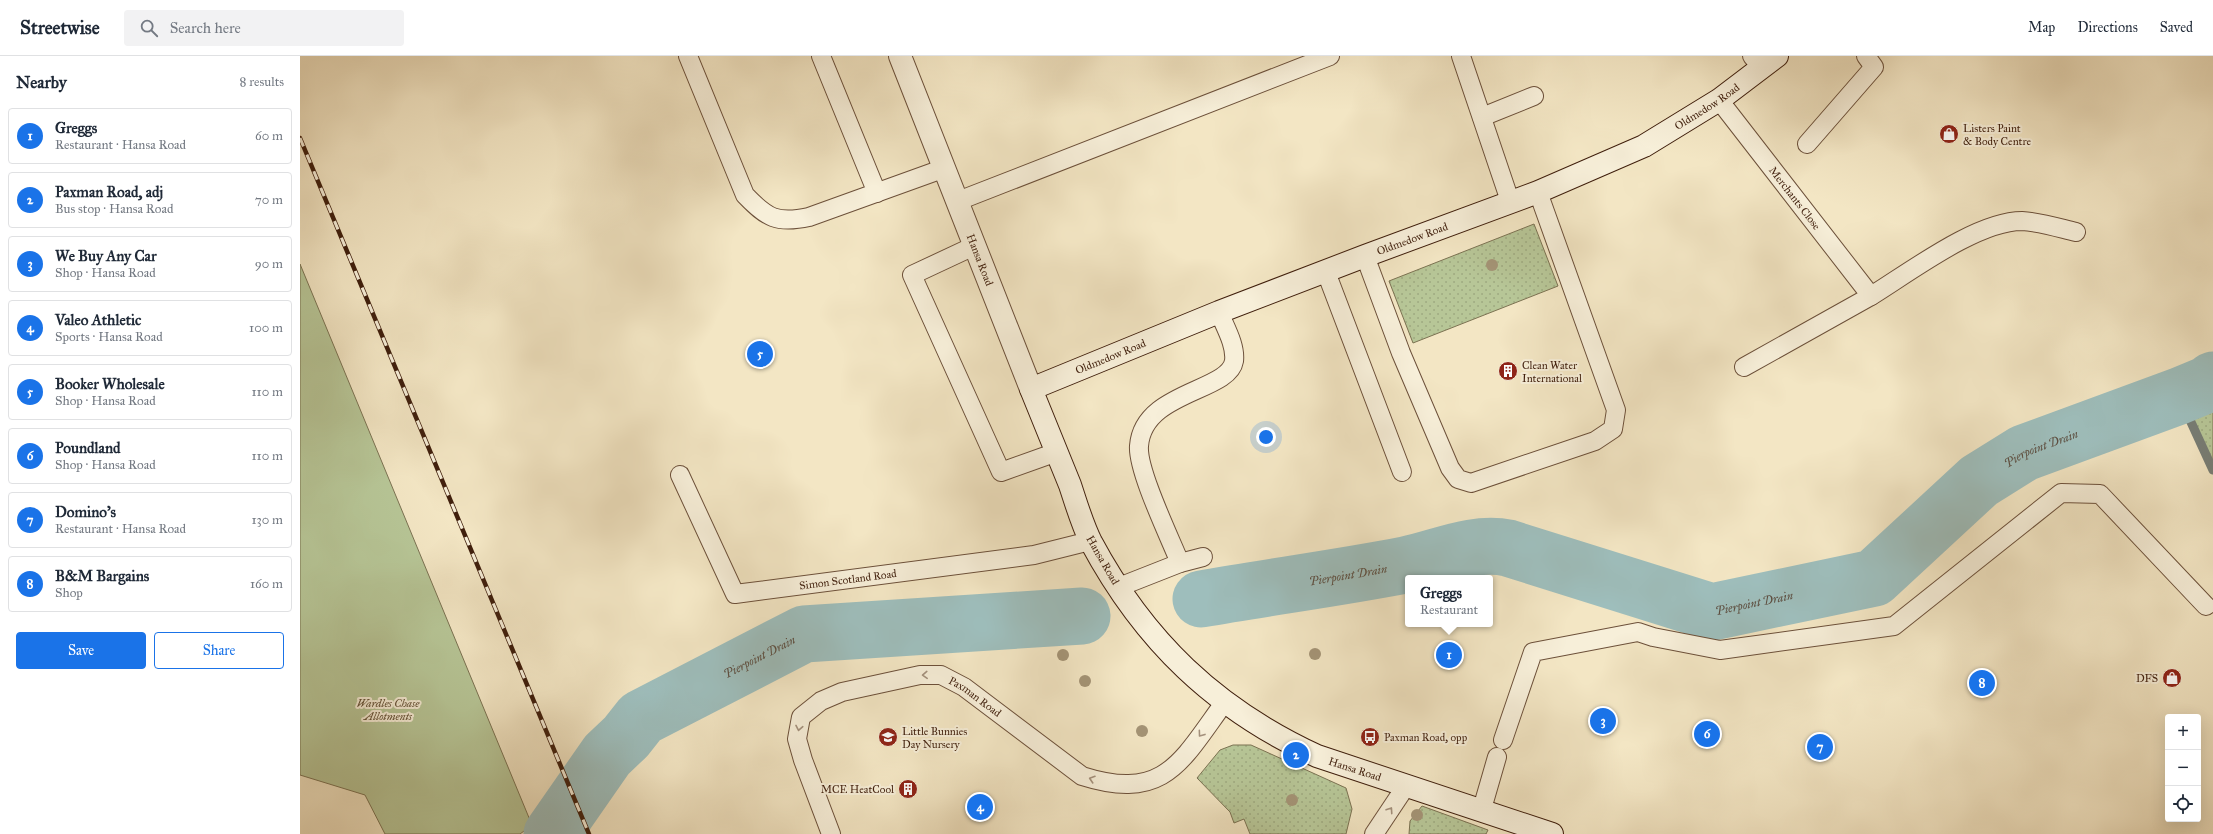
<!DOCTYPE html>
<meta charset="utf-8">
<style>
:root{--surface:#fff;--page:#f2f2f3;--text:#1f2937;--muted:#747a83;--line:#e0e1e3;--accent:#1a73e8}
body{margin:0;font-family:"IM FELL Great Primer",serif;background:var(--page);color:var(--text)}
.controls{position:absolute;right:12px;bottom:12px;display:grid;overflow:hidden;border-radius:4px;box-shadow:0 4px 16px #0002}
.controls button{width:36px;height:36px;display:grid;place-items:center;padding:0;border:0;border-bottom:1px solid var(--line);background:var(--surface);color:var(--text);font:20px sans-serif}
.you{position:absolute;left:966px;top:381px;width:14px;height:14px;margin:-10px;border:3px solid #fff;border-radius:50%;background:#1a73e8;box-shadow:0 0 0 6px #1a73e833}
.badge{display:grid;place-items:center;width:26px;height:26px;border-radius:50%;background:var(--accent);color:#fff;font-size:13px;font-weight:700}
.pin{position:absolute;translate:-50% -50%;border:2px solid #fff;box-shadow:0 1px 4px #0006}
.popup{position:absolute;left:1105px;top:519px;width:88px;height:52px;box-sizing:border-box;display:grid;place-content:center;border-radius:4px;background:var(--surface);filter:drop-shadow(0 1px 3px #0005);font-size:13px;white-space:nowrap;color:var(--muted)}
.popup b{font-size:15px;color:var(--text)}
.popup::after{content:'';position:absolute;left:50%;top:100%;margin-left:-8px;border:8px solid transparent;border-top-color:var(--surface)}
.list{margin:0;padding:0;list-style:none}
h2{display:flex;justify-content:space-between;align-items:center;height:52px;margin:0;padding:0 16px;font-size:17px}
h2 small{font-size:13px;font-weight:400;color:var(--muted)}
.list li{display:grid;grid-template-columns:26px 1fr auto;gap:12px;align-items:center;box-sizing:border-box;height:56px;margin:0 8px 8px;padding:0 8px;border:1px solid var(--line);border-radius:4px}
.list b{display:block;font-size:15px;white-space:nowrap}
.list p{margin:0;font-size:13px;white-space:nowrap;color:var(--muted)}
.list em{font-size:13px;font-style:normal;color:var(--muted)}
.actions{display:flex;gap:8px;padding:12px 16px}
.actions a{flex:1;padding:9px 0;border:1px solid var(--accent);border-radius:4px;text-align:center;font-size:14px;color:var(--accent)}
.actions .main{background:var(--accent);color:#fff}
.icon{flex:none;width:22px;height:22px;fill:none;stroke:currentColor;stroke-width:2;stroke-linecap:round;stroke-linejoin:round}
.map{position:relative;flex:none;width:1913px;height:778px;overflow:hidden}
header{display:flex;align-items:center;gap:24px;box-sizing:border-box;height:56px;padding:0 20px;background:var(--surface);border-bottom:1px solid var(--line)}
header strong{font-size:19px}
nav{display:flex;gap:22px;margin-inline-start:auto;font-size:14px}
.search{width:280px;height:36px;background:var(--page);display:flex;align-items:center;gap:10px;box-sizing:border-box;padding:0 14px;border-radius:4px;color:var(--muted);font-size:15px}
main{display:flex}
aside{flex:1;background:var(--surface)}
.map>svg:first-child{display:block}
.grass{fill:url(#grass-dots);stroke:#7b7252}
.green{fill:#b7c697;stroke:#7b7252}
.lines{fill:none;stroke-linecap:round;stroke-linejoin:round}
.stream{stroke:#787e76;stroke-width:9}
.river{stroke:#9ebebc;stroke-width:57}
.lane-casing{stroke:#6c503a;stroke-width:20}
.street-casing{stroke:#6c503a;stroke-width:24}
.secondary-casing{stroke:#3f1e0c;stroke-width:24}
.lane{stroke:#f7efd9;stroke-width:18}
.street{stroke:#f7efd9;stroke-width:22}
.secondary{stroke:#f7efd9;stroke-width:22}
.rail-casing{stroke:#3f1e0c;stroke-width:4.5}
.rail{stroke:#f7efd9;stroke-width:3;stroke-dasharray:9;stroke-linecap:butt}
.tree{fill:#a49476}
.oneway{stroke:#a4917d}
.labels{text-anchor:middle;stroke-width:4;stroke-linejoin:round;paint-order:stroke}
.street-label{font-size:11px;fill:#3f1e0c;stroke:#f7efd9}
.poi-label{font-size:11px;fill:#3f1e0c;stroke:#f7efd9;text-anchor:start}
.park-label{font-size:11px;font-style:italic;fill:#635036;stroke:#f7efd9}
.water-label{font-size:12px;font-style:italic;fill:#5c4e41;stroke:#f7efd9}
</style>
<header>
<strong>Streetwise</strong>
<div class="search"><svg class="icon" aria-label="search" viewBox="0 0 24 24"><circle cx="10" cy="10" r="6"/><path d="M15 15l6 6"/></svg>Search here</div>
<nav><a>Map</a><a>Directions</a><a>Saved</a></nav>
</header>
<main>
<aside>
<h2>Nearby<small>8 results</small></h2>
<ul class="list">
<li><span class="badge">1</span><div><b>Greggs</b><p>Restaurant · Hansa Road</p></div><em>60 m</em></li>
<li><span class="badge">2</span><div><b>Paxman Road, adj</b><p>Bus stop · Hansa Road</p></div><em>70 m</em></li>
<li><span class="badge">3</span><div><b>We Buy Any Car</b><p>Shop · Hansa Road</p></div><em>90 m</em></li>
<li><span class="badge">4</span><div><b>Valeo Athletic</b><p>Sports · Hansa Road</p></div><em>100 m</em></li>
<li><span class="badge">5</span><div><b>Booker Wholesale</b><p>Shop · Hansa Road</p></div><em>110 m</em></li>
<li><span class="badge">6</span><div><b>Poundland</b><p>Shop · Hansa Road</p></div><em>110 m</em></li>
<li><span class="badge">7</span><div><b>Domino's</b><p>Restaurant · Hansa Road</p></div><em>130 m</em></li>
<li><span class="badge">8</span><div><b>B&amp;M Bargains</b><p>Shop</p></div><em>160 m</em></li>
</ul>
<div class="actions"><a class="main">Save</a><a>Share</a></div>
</aside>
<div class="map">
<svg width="1913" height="778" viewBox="0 0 1913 778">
<defs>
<pattern id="grass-dots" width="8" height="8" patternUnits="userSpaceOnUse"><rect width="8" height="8" fill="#b7c697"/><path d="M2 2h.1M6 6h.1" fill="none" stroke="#9eaa81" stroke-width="1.8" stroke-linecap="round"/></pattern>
</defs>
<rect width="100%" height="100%" fill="#f3e6c4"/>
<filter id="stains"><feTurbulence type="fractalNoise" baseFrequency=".005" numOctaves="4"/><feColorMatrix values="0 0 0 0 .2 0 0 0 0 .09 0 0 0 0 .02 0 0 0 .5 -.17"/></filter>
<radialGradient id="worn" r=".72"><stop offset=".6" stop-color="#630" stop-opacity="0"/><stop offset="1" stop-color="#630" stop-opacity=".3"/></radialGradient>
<path class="grass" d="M 1234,168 L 1258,230 L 1113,287 L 1089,225 Z
M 1913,324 L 1913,404 L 1909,407 L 1879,340 L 1908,328 Z
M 933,689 L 951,689 L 1046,732 L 1052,753 L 1046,778 L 950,778 L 944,763 L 934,767 L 930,756 L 897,722 L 920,694 Z
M 1122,750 L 1188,774 L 1186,778 L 1109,778 L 1110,765 Z"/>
<path class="green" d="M 0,208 L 232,769 L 220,778 L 85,778 L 65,739 L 0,719 Z"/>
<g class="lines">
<path class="stream" d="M 1879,340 L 1913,414"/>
<g class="river">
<path id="s1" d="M 901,543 C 969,531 1038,522 1105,509 C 1139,502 1173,485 1208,492 L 1412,556 L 1574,522 L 1679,425 L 1724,397 L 1879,340 L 1908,328 L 1913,324"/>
<path id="s2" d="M 252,778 L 307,699 L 326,681 L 341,662 L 504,578 L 782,560"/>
</g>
<defs>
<g id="lane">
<path d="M 388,0 L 445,139 C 467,162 477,168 509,161 L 645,112"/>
<path d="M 521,0 L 577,137"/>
<path d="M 1161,0 L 1210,145"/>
<path d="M 1452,0 L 1462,12"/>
<path id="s3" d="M 1419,44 L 1571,240 C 1610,216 1677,165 1722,165 C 1739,166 1759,172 1776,176"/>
<path d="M 1182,61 L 1234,40"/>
<path d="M 1507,88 L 1574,11 L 1566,0"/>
<path d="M 658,145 L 1030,0"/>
<path d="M 674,190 L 612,219 L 701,416 L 757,396"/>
<path d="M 1065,200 L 1101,297 L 1150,412 L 1158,423 L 1171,427 L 1295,385 L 1313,373 L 1316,354 L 1238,136"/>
<path d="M 1026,216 L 1102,416"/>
<path d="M 1444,311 L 1571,240"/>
<path id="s4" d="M 380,419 L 435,538 L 734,499 L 790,485"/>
<path d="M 880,507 C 870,482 837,414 839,390 C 843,335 929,336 934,305 C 936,289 925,271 919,256"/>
<path d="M 819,531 L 880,507 L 903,501"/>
<path d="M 1203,684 L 1233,596 L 1338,576 L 1353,581 L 1420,594 L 1594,570 L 1761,437 L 1800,438 L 1906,550"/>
<path d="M 1182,753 L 1197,701"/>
<path id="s5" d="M 531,778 L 503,704 L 497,683 L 501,661 L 521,645 L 542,636 L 620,619 L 641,619 L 664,631 L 782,720 C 864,746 881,706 924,647"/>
<path d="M 1074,778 L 1106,730"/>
</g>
<g id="street">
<path id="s6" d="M 600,0 L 731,333"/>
</g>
<g id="secondary">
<path id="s7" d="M 1252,778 L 1017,700 C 915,653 844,585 791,486 C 782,468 776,447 770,429 C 757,397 744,365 731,333 L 919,256 L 1065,200 L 1238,136 L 1344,90 L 1419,44 L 1477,0"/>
</g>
</defs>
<use href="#lane" class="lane-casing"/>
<use href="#street" class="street-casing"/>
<use href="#secondary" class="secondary-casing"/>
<use href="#lane" class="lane"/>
<use href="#street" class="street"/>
<use href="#secondary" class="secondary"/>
<defs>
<path id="rail" d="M 0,82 L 289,778"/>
</defs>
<use href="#rail" class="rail-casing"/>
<use href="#rail" class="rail"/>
</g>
<g class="tree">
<circle cx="1192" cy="209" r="6"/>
<circle cx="1015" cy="598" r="6"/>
<circle cx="763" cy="599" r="6"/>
<circle cx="785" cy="625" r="6"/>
<circle cx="842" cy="675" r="6"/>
<circle cx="992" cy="744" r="6"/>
<circle cx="1117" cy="759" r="6"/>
</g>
<defs><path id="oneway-chevron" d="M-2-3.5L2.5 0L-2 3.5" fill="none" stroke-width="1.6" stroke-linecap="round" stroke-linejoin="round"/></defs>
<g class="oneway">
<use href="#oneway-chevron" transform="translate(625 619) rotate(177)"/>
<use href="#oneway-chevron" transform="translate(499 672) rotate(101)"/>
<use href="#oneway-chevron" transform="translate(901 678) rotate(126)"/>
<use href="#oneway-chevron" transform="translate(792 723) rotate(-162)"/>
<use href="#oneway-chevron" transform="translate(1090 754) rotate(-56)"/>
</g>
<defs>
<symbol id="shop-disc" viewBox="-11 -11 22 22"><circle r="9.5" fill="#8f2418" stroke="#f7efd9"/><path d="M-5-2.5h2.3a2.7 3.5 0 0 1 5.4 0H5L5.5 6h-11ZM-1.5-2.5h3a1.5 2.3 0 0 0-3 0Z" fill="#fff"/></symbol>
<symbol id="building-disc" viewBox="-11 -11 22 22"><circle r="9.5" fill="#8f2418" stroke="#f7efd9"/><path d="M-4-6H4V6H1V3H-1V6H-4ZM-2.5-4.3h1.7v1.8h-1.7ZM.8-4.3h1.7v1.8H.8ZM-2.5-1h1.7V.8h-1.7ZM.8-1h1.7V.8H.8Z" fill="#fff"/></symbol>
<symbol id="school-disc" viewBox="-11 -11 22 22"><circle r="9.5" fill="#8f2418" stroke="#f7efd9"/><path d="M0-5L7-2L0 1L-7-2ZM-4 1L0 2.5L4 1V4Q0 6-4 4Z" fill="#fff"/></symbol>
<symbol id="bus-disc" viewBox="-11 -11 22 22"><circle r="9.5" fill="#8f2418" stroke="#f7efd9"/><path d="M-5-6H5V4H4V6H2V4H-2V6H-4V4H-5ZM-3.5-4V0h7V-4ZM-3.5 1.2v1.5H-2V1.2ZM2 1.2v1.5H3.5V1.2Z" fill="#fff"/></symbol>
</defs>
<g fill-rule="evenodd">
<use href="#shop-disc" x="1638" y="67" width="22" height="22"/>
<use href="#building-disc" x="1197" y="304" width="22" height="22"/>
<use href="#shop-disc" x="1861" y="611" width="22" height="22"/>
<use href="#school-disc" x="577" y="670" width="22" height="22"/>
<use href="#bus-disc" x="1059" y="670" width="22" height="22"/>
<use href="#building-disc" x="597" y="722" width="22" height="22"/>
</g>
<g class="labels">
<g class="street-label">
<text dy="4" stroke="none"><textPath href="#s7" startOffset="1463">Oldmedow Road</textPath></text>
<text dy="4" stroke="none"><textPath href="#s3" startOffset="124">Merchants Close</textPath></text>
<text dy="4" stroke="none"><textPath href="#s7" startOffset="1139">Oldmedow Road</textPath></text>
<text dy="4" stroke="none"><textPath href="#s6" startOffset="219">Hansa Road</textPath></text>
<text dy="4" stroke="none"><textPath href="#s7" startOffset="815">Oldmedow Road</textPath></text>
<text transform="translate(803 504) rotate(60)" y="4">Hansa Road</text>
<text dy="4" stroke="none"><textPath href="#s4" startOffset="245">Simon Scotland Road</textPath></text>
<text dy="4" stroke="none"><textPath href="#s5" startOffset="313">Paxman Road</textPath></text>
<text transform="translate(1055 713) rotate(18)" y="4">Hansa Road</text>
</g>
<g class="poi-label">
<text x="1663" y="76">Listers Paint<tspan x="1663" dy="13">&amp; Body Centre</tspan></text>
<text x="1222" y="313">Clean Water<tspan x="1222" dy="13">International</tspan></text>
<text x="1858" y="626" text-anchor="end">DFS</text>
<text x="602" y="679">Little Bunnies<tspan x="602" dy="13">Day Nursery</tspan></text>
<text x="1084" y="685">Paxman Road, opp</text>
<text x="594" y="737" text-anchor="end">MCE HeatCool</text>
</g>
<g class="park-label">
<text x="88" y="651">Wardles Chase<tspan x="88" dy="13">Allotments</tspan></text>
</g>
<g class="water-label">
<text dy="4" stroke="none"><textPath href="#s1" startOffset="905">Pierpoint Drain</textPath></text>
<text dy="4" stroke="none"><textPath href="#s1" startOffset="149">Pierpoint Drain</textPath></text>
<text dy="4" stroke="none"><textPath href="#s1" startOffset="569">Pierpoint Drain</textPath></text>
<text dy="4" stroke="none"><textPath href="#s2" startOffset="280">Pierpoint Drain</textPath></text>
</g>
</g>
<rect width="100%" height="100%" filter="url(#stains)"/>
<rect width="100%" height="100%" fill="url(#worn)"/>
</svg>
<div class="controls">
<button>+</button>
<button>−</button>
<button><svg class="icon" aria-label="locate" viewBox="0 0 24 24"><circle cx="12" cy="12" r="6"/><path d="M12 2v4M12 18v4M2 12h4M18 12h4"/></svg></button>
</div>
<div class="you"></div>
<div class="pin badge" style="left:1149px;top:599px">1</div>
<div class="popup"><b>Greggs</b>Restaurant</div>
<div class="pin badge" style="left:996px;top:699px">2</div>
<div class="pin badge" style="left:1303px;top:665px">3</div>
<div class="pin badge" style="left:680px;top:751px">4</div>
<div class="pin badge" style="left:460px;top:298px">5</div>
<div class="pin badge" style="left:1407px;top:678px">6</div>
<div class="pin badge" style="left:1520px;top:691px">7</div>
<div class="pin badge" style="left:1682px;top:627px">8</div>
</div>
</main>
